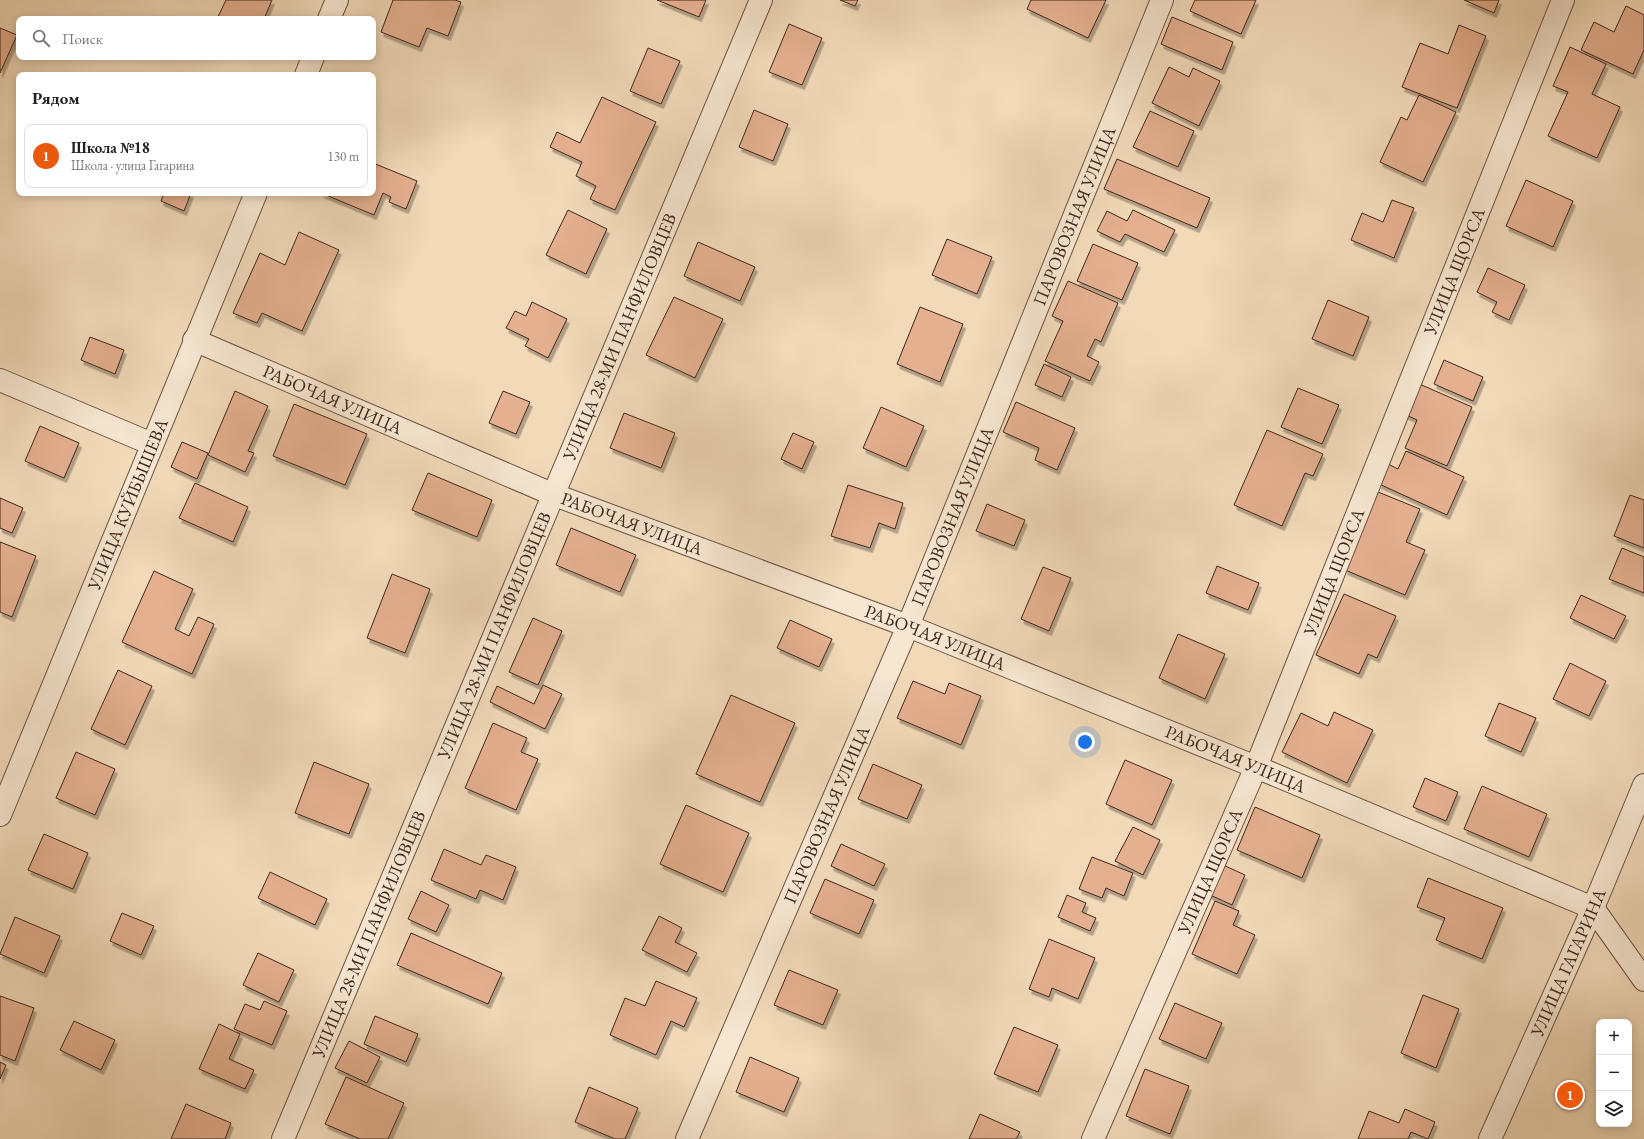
<!DOCTYPE html>
<html lang="ru">
<meta charset="utf-8">
<style>
:root{--surface:#fff;--page:#f6f6f6;--text:#222;--muted:#767676;--line:#e0e0e0;--accent:#ea580c}
body{margin:0;font-family:"EB Garamond",serif;background:var(--page);color:var(--text)}
.controls{position:absolute;right:12px;bottom:12px;display:grid;overflow:hidden;border-radius:8px;box-shadow:0 2px 10px #0003}
.controls button{width:36px;height:36px;display:grid;place-items:center;padding:0;border:0;border-bottom:1px solid var(--line);background:var(--surface);color:var(--text);font:20px sans-serif}
.you{position:absolute;left:1085px;top:742px;width:14px;height:14px;margin:-10px;border:3px solid #fff;border-radius:50%;background:#1a73e8;box-shadow:0 0 0 6px #1a73e833}
.badge{display:grid;place-items:center;width:26px;height:26px;border-radius:50%;background:var(--accent);color:#fff;font-size:13px;font-weight:700}
.pin{position:absolute;translate:-50% -50%;border:2px solid #fff;box-shadow:0 1px 4px #0006}
.list{margin:0;padding:0;list-style:none}
h2{display:flex;justify-content:space-between;align-items:center;height:52px;margin:0;padding:0 16px;font-size:17px}
h2 small{font-size:13px;font-weight:400;color:var(--muted)}
.list li{display:grid;grid-template-columns:26px 1fr auto;gap:12px;align-items:center;box-sizing:border-box;height:64px;margin:0 8px 8px;padding:0 8px;border:1px solid var(--line);border-radius:8px}
.list b{display:block;font-size:15px;white-space:nowrap}
.list p{margin:0;font-size:13px;white-space:nowrap;color:var(--muted)}
.list em{font-size:13px;font-style:normal;color:var(--muted)}
.icon{flex:none;width:22px;height:22px;fill:none;stroke:currentColor;stroke-width:2;stroke-linecap:round;stroke-linejoin:round}
.map{position:relative;flex:none;width:1644px;height:1139px;overflow:hidden}
.search{position:absolute;background:var(--surface);box-shadow:0 2px 10px #0003;left:16px;top:16px;width:360px;height:44px;display:flex;align-items:center;gap:10px;box-sizing:border-box;padding:0 14px;border-radius:8px;color:var(--muted);font-size:15px}
.panel{position:absolute;background:var(--surface);box-shadow:0 2px 10px #0003;left:16px;top:72px;width:360px;height:124px;border-radius:8px}
.map>svg:first-child{display:block}
.building{fill:#e5b090;stroke:#40261b;filter:url(#shadow)}
.lines{fill:none;stroke-linecap:round;stroke-linejoin:round}
.street-casing{stroke:#6c5342;stroke-width:24}
.street{stroke:#f7e7d2;stroke-width:22}
.labels{text-anchor:middle;stroke-width:3.5;stroke-linejoin:round;paint-order:stroke}
.street-label{font-size:18px;fill:#40261b;stroke:#f7e7d2}
</style>
<div class="map">
<svg width="1644" height="1139" viewBox="0 0 1644 1139">
<defs>
<filter id="shadow"><feDropShadow dx="2.5" dy="4.5" stdDeviation="0" flood-color="#0004"/></filter>
</defs>
<rect width="100%" height="100%" fill="#f2dab9"/>
<filter id="stains"><feTurbulence type="fractalNoise" baseFrequency=".005" numOctaves="4"/><feColorMatrix values="0 0 0 0 .2 0 0 0 0 .09 0 0 0 0 .02 0 0 0 .5 -.17"/></filter>
<radialGradient id="worn" r=".72"><stop offset=".6" stop-color="#630" stop-opacity="0"/><stop offset="1" stop-color="#630" stop-opacity=".3"/></radialGradient>
<path class="building" d="M 226,0 L 272,0 L 264,19 L 217,19 Z
M 393,0 L 455,0 L 461,2 L 448,36 L 427,28 L 419,47 L 381,32 Z
M 657,0 L 706,0 L 699,17 Z
M 840,0 L 858,0 L 855,6 Z
M 1031,0 L 1106,0 L 1088,38 L 1027,9 Z
M 1195,0 L 1256,0 L 1241,34 L 1190,11 Z
M 1464,0 L 1499,0 L 1494,13 Z
M 1626,6 L 1644,15 L 1644,50 L 1633,74 L 1581,50 L 1594,22 L 1614,32 Z
M 1172,17 L 1233,42 L 1222,70 L 1161,44 Z
M 789,24 L 822,38 L 802,85 L 769,72 Z
M 1459,25 L 1486,36 L 1457,108 L 1402,87 L 1420,43 L 1448,54 Z
M 0,28 L 17,35 L 0,73 Z
M 1570,47 L 1606,64 L 1592,94 L 1620,107 L 1597,158 L 1548,136 L 1568,92 L 1553,86 Z
M 648,48 L 680,61 L 661,104 L 630,91 Z
M 1169,67 L 1189,77 L 1193,68 L 1220,81 L 1199,126 L 1152,103 Z
M 1419,95 L 1456,112 L 1423,182 L 1380,162 L 1401,117 L 1407,120 Z
M 602,97 L 656,122 L 615,210 L 590,199 L 596,186 L 576,176 L 582,162 L 550,147 L 557,132 L 580,143 Z
M 754,110 L 788,124 L 773,161 L 739,147 Z
M 1150,111 L 1194,131 L 1178,167 L 1133,147 Z
M 1117,159 L 1210,198 L 1197,228 L 1104,189 Z
M 373,163 L 417,181 L 406,209 L 389,202 L 391,197 L 383,193 L 374,215 L 321,193 L 373,193 Z
M 1526,180 L 1573,201 L 1553,247 L 1506,226 Z
M 164,193 L 191,193 L 184,211 L 161,201 Z
M 1392,200 L 1414,208 L 1394,258 L 1351,240 L 1362,213 L 1383,222 Z
M 568,210 L 607,229 L 586,274 L 546,255 Z
M 1133,210 L 1175,230 L 1164,252 L 1125,234 L 1120,242 L 1097,231 L 1107,211 L 1127,221 Z
M 299,232 L 339,250 L 302,331 L 262,313 L 257,323 L 233,313 L 260,253 L 285,265 Z
M 947,239 L 992,257 L 977,294 L 932,275 Z
M 698,242 L 755,267 L 740,301 L 684,276 Z
M 1093,244 L 1138,263 L 1122,300 L 1077,281 Z
M 1488,268 L 1525,285 L 1509,320 L 1492,312 L 1497,302 L 1477,292 Z
M 1068,281 L 1118,303 L 1101,342 L 1095,339 L 1087,356 L 1099,362 L 1090,381 L 1045,361 L 1063,321 L 1052,316 Z
M 674,297 L 723,319 L 695,378 L 646,355 Z
M 1328,300 L 1369,317 L 1353,356 L 1312,339 Z
M 532,302 L 567,319 L 548,358 L 525,346 L 529,339 L 506,328 L 515,311 L 526,316 Z
M 920,307 L 963,324 L 940,382 L 897,364 Z
M 90,337 L 124,350 L 115,374 L 81,360 Z
M 1444,360 L 1483,377 L 1473,401 L 1434,384 Z
M 1044,364 L 1071,377 L 1062,397 L 1035,385 Z
M 1417,383 L 1472,407 L 1447,466 L 1405,448 L 1417,420 L 1404,414 Z
M 1298,388 L 1339,405 L 1322,444 L 1281,427 Z
M 235,391 L 268,406 L 248,451 L 254,453 L 245,472 L 208,455 Z
M 503,391 L 530,402 L 516,434 L 489,423 Z
M 1016,402 L 1075,428 L 1057,470 L 1035,460 L 1039,448 L 1003,432 Z
M 294,404 L 367,434 L 345,485 L 273,456 Z
M 881,407 L 924,426 L 906,467 L 863,448 Z
M 624,413 L 675,433 L 661,468 L 610,448 Z
M 40,426 L 79,443 L 64,478 L 25,461 Z
M 1267,430 L 1323,454 L 1313,476 L 1305,473 L 1282,526 L 1234,505 Z
M 793,433 L 814,442 L 802,469 L 781,459 Z
M 182,442 L 208,453 L 197,479 L 171,467 Z
M 1406,451 L 1464,477 L 1447,515 L 1379,484 L 1388,464 L 1398,469 Z
M 428,473 L 492,500 L 477,537 L 412,510 Z
M 195,483 L 248,507 L 233,542 L 179,518 Z
M 848,485 L 903,503 L 895,529 L 879,523 L 870,548 L 831,536 Z
M 1378,492 L 1420,509 L 1406,542 L 1425,550 L 1405,595 L 1345,570 Z
M 1630,495 L 1644,500 L 1644,548 L 1614,536 Z
M 0,498 L 23,508 L 12,533 L 0,528 Z
M 987,504 L 1025,520 L 1014,546 L 976,531 Z
M 571,528 L 636,555 L 620,592 L 556,565 Z
M 0,542 L 36,556 L 12,617 L 0,612 Z
M 1622,548 L 1644,557 L 1644,593 L 1609,579 Z
M 1217,566 L 1259,583 L 1248,610 L 1206,593 Z
M 1043,567 L 1071,578 L 1049,631 L 1021,619 Z
M 154,571 L 193,589 L 175,629 L 189,636 L 198,617 L 214,624 L 192,674 L 122,642 Z
M 392,574 L 430,589 L 405,653 L 367,638 Z
M 1344,594 L 1396,616 L 1377,658 L 1368,654 L 1359,674 L 1316,655 Z
M 1581,595 L 1626,616 L 1614,639 L 1570,618 Z
M 533,618 L 562,631 L 538,685 L 509,672 Z
M 790,620 L 832,639 L 819,667 L 777,648 Z
M 1178,634 L 1225,654 L 1205,699 L 1159,678 Z
M 1570,663 L 1606,681 L 1589,716 L 1553,699 Z
M 118,670 L 152,686 L 125,745 L 91,729 Z
M 913,681 L 945,694 L 949,683 L 981,696 L 961,745 L 897,718 Z
M 543,685 L 562,694 L 545,729 L 490,702 L 497,686 L 534,704 Z
M 731,695 L 795,723 L 760,802 L 696,774 Z
M 1499,703 L 1536,718 L 1521,752 L 1485,736 Z
M 1334,712 L 1373,730 L 1347,783 L 1282,752 L 1301,713 L 1328,726 Z
M 493,723 L 527,738 L 521,752 L 538,759 L 516,810 L 465,788 Z
M 76,752 L 115,769 L 95,815 L 56,798 Z
M 1125,760 L 1172,780 L 1152,825 L 1106,804 Z
M 314,762 L 369,784 L 349,834 L 295,813 Z
M 873,764 L 922,785 L 907,819 L 858,799 Z
M 1425,778 L 1458,792 L 1446,821 L 1413,807 Z
M 1482,786 L 1547,814 L 1529,857 L 1464,829 Z
M 686,805 L 749,833 L 723,892 L 660,864 Z
M 1255,807 L 1320,835 L 1302,878 L 1237,850 Z
M 1133,827 L 1160,840 L 1143,875 L 1115,861 Z
M 44,834 L 88,853 L 73,889 L 28,870 Z
M 841,844 L 885,864 L 874,886 L 831,866 Z
M 444,849 L 481,865 L 486,855 L 516,867 L 503,900 L 480,890 L 476,899 L 431,880 Z
M 1092,857 L 1133,873 L 1124,896 L 1106,888 L 1102,898 L 1079,889 Z
M 1221,864 L 1245,875 L 1232,905 L 1208,894 Z
M 270,872 L 327,899 L 315,925 L 258,898 Z
M 1428,878 L 1503,908 L 1482,959 L 1436,940 L 1445,918 L 1417,907 Z
M 825,879 L 874,900 L 859,934 L 810,913 Z
M 421,891 L 449,905 L 436,932 L 408,919 Z
M 1067,895 L 1086,903 L 1082,912 L 1096,918 L 1090,931 L 1058,917 Z
M 1215,901 L 1239,911 L 1233,925 L 1255,935 L 1237,974 L 1192,954 Z
M 122,913 L 154,926 L 141,955 L 110,941 Z
M 659,916 L 682,928 L 675,942 L 697,953 L 687,972 L 642,950 Z
M 15,917 L 60,936 L 44,973 L 0,954 Z
M 411,933 L 502,973 L 488,1004 L 397,965 Z
M 1049,939 L 1095,958 L 1078,999 L 1052,988 L 1049,997 L 1029,989 Z
M 258,953 L 294,970 L 279,1002 L 243,985 Z
M 789,970 L 838,990 L 823,1025 L 774,1005 Z
M 656,981 L 697,998 L 684,1027 L 671,1021 L 656,1055 L 610,1035 L 625,998 L 645,1006 Z
M 1423,995 L 1459,1009 L 1436,1068 L 1401,1053 Z
M 0,996 L 34,1008 L 15,1061 L 0,1055 Z
M 264,1001 L 287,1011 L 272,1045 L 234,1029 L 245,1004 L 260,1010 Z
M 1175,1003 L 1222,1023 L 1206,1059 L 1159,1039 Z
M 375,1016 L 418,1034 L 406,1062 L 364,1044 Z
M 74,1021 L 115,1040 L 101,1070 L 60,1050 Z
M 219,1024 L 240,1034 L 229,1059 L 254,1070 L 245,1089 L 199,1069 Z
M 1014,1027 L 1058,1045 L 1038,1092 L 994,1074 Z
M 349,1041 L 380,1057 L 367,1083 L 335,1068 Z
M 750,1057 L 799,1078 L 784,1112 L 736,1092 Z
M 0,1062 L 6,1065 L 0,1079 Z
M 1145,1069 L 1189,1086 L 1170,1134 L 1126,1116 Z
M 346,1077 L 404,1103 L 388,1139 L 360,1139 L 325,1124 Z
M 589,1087 L 638,1108 L 625,1139 L 615,1139 L 575,1122 Z
M 186,1104 L 231,1123 L 225,1139 L 171,1139 Z
M 1405,1109 L 1435,1122 L 1428,1139 L 1411,1132 L 1408,1139 L 1358,1139 L 1369,1111 L 1399,1123 Z
M 980,1114 L 1020,1132 L 1016,1139 L 969,1139 Z"/>
<g class="lines">
<defs>
<g id="street">
<path d="M 329,19 L 337,0"/>
<path d="M 306,75 L 313,57"/>
<path id="s1" d="M 194,340 L 552,494 L 908,626 L 1256,767 L 1593,908 L 1644,980"/>
<path d="M 0,380 L 152,444"/>
<path id="s2" d="M 0,815 L 256,193"/>
<path id="s3" d="M 283,1139 L 761,0"/>
<path id="s4" d="M 687,1139 L 908,626 L 1162,0"/>
<path id="s5" d="M 1093,1139 L 1256,767 L 1563,0"/>
<path id="s6" d="M 1490,1139 L 1593,908 L 1644,785"/>
</g>
</defs>
<use href="#street" class="street-casing"/>
<use href="#street" class="street"/>
</g>
<g class="labels">
<g class="street-label">
<text dy="6" stroke="none"><textPath href="#s4" startOffset="1001">ПАРОВОЗНАЯ УЛИЦА</textPath></text>
<text dy="6" stroke="none"><textPath href="#s5" startOffset="940">УЛИЦА ЩОРСА</textPath></text>
<text dy="6" stroke="none"><textPath href="#s3" startOffset="870">УЛИЦА 28-МИ ПАНФИЛОВЦЕВ</textPath></text>
<text dy="6" stroke="none"><textPath href="#s1" startOffset="151">РАБОЧАЯ УЛИЦА</textPath></text>
<text dy="6" stroke="none"><textPath href="#s2" startOffset="336">УЛИЦА КУЙБЫШЕВА</textPath></text>
<text dy="6" stroke="none"><textPath href="#s4" startOffset="677">ПАРОВОЗНАЯ УЛИЦА</textPath></text>
<text dy="6" stroke="none"><textPath href="#s1" startOffset="475">РАБОЧАЯ УЛИЦА</textPath></text>
<text dy="6" stroke="none"><textPath href="#s5" startOffset="616">УЛИЦА ЩОРСА</textPath></text>
<text dy="6" stroke="none"><textPath href="#s3" startOffset="546">УЛИЦА 28-МИ ПАНФИЛОВЦЕВ</textPath></text>
<text dy="6" stroke="none"><textPath href="#s1" startOffset="799">РАБОЧАЯ УЛИЦА</textPath></text>
<text dy="6" stroke="none"><textPath href="#s1" startOffset="1123">РАБОЧАЯ УЛИЦА</textPath></text>
<text dy="6" stroke="none"><textPath href="#s4" startOffset="353">ПАРОВОЗНАЯ УЛИЦА</textPath></text>
<text dy="6" stroke="none"><textPath href="#s5" startOffset="292">УЛИЦА ЩОРСА</textPath></text>
<text dy="6" stroke="none"><textPath href="#s3" startOffset="222">УЛИЦА 28-МИ ПАНФИЛОВЦЕВ</textPath></text>
<text dy="6" stroke="none"><textPath href="#s6" startOffset="193">УЛИЦА ГАГАРИНА</textPath></text>
</g>
</g>
<rect width="100%" height="100%" filter="url(#stains)"/>
<rect width="100%" height="100%" fill="url(#worn)"/>
</svg>
<div class="controls">
<button>+</button>
<button>−</button>
<button><svg class="icon" aria-label="layers" viewBox="0 0 24 24"><path d="M12 4l9 5-9 5-9-5zM3 14l9 5 9-5"/></svg></button>
</div>
<div class="you"></div>
<div class="pin badge" style="left:1570px;top:1095px">1</div>
<div class="search"><svg class="icon" aria-label="search" viewBox="0 0 24 24"><circle cx="10" cy="10" r="6"/><path d="M15 15l6 6"/></svg>Поиск</div>
<section class="panel">
<h2>Рядом<small></small></h2>
<ul class="list">
<li><span class="badge">1</span><div><b>Школа №18</b><p>Школа · улица Гагарина</p></div><em>130 m</em></li>
</ul>
</section>
</div>
